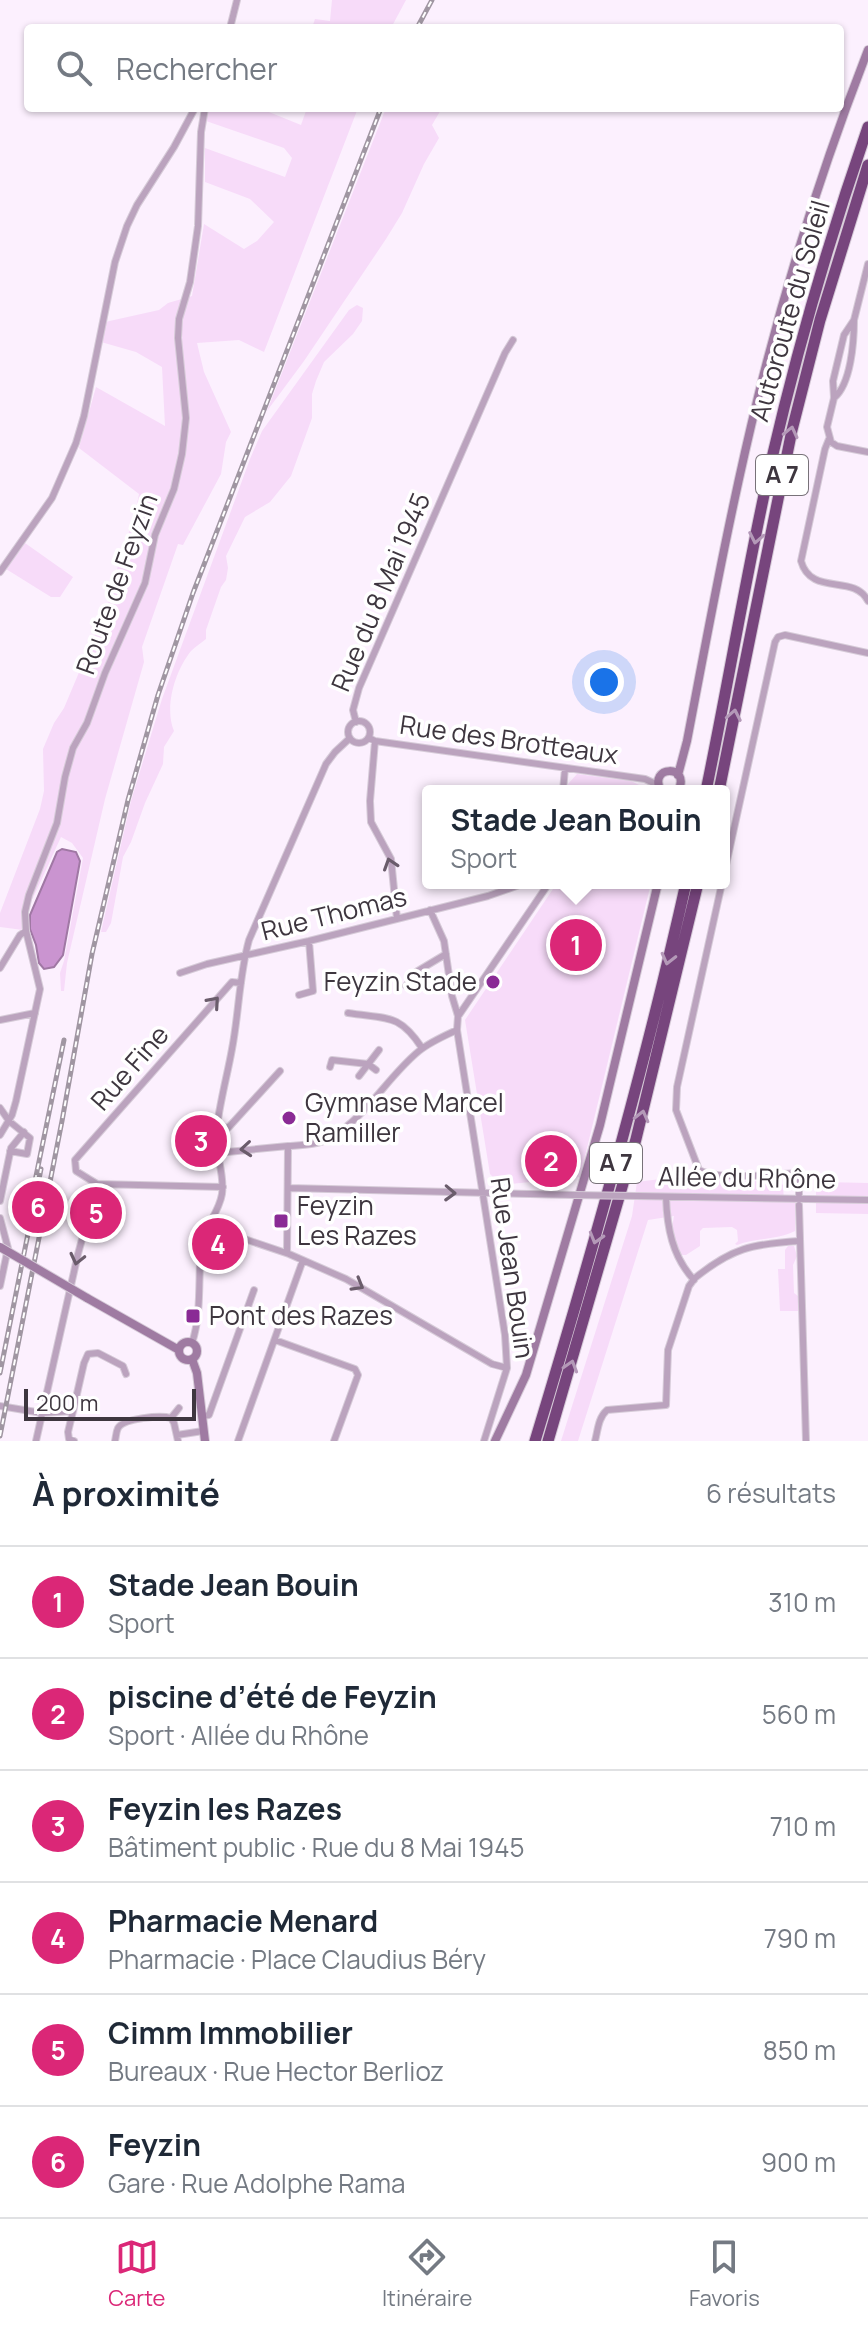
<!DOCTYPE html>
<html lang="fr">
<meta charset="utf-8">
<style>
:root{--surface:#fff;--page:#f6f6f7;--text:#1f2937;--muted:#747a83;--line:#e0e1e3;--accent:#db2777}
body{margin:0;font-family:Manrope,sans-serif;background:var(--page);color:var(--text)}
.scale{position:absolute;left:24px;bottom:20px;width:172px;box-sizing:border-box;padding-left:8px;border:4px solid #3e363f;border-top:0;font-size:22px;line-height:28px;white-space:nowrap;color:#3e363f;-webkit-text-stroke:6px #fff;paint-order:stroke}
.you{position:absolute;left:604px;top:682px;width:28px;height:28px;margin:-20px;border:6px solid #fff;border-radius:50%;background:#1a73e8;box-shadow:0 0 0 12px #1a73e833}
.badge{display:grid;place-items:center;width:52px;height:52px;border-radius:50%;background:var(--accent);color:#fff;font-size:26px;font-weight:700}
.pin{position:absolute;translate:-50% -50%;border:4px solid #fff;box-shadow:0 2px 8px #0006}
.popup{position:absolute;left:422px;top:785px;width:308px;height:104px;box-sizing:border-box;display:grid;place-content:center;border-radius:8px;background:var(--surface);filter:drop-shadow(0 2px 6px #0005);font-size:26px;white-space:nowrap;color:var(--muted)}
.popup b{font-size:30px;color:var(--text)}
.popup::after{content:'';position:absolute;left:50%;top:100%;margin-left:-16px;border:16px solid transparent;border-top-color:var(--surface)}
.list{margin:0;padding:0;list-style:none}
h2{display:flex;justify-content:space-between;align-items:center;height:104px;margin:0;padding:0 32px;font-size:34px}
h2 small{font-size:26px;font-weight:400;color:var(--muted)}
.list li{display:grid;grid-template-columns:52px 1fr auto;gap:24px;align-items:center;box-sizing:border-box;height:112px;padding:0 32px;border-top:2px solid var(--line)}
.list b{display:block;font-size:30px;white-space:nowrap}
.list p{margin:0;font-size:26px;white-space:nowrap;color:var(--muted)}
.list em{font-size:26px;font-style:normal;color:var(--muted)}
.icon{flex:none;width:44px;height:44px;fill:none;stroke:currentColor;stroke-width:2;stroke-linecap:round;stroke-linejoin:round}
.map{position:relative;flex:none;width:868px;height:1441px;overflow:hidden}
.search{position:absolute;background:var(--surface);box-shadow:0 2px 6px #0004;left:24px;right:24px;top:24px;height:88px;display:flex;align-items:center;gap:20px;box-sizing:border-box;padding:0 28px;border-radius:8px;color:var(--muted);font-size:30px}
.sheet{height:776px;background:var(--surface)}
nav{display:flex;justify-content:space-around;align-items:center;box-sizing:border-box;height:112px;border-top:2px solid var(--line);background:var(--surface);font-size:22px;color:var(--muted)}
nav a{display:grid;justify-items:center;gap:4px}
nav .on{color:var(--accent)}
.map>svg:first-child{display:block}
.green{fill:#f7dbf9}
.water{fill:#ca94d0;stroke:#a078a4;stroke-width:2}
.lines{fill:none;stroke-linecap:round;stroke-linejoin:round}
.street-casing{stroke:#d6cbd8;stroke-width:8}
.secondary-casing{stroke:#d6cbd8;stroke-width:10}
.highway-casing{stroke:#d6cbd8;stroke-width:13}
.street{stroke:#bba3be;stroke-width:6}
.secondary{stroke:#9f7ba2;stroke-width:8}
.highway{stroke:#77457d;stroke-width:11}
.rail-casing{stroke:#a096a2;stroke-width:5}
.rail{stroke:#fff;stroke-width:2;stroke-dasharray:6;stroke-linecap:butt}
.street-bridge-casing{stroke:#d6cbd8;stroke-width:8;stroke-linecap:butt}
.secondary-bridge-casing{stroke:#d6cbd8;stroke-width:10;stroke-linecap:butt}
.street-bridge{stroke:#bba3be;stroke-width:6}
.secondary-bridge{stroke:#9f7ba2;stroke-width:8}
.oneway{stroke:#b499b8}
.oneway2{stroke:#6a5c6b}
.poi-dot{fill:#8a2b95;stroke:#fff;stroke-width:3}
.labels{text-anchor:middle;stroke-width:7;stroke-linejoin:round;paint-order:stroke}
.shield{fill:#fff;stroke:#787279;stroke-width:2}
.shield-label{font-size:24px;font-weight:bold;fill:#3e363f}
.street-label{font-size:26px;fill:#3e363f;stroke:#fff}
.poi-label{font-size:26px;fill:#3e363f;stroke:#fff;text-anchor:start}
</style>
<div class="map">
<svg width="868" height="1441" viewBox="0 0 868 1441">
<rect width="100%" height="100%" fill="#fcf0fe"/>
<path class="green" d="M 332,0 L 406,0 L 391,28 L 312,28 L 315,19 L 330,21 Z
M 207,108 L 259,108 L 301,125 L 307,108 L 358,108 L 264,352 L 239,340 L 197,343 L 204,372 L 231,432 L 226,442 L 221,474 L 183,545 L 178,544 L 142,647 L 144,662 L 105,799 L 67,963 L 64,991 L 61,991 L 60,973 L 64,961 L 83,858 L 72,843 L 61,837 L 33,898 L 22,909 L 23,930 L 0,927 L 0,913 L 40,809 L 44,791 L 43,749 L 54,723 L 64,708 L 115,587 L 118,563 L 135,515 L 139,494 L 79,448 L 96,387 L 165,426 L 162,367 L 136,352 L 101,342 L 105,322 L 159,310 L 168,303 L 192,296 L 204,224 L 244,249 L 257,241 L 274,222 L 250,199 L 205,182 L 205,148 L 285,177 L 292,158 L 284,148 L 206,121 Z
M 386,108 L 442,108 L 432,125 L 439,138 L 424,164 L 402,213 L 386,239 L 304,361 L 267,411 Z
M 357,305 L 363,308 L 362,321 L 353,334 L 324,362 L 316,381 L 312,394 L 312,418 L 291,476 L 270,502 L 245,517 L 226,556 L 228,568 L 226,580 L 221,587 L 206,630 L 206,639 C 201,643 195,647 191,651 C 175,671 164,707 174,731 L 164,747 L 163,764 L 145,803 L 131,842 L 123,857 L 111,923 L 106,932 L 101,932 L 131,801 L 162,699 L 250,459 L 262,431 L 349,310 Z
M 25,543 L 73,577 L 60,597 L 51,597 L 6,569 Z
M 577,774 L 631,781 L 651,791 L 569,791 L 568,784 Z
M 557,883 L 651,883 L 580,1177 L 500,1185 L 490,1174 L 465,1020 Z
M 668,1178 L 676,1181 L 678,1186 L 684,1186 L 688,1179 L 779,1182 L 783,1185 L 784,1202 L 795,1202 L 795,1231 C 777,1240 755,1238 737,1245 L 735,1244 L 738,1241 L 737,1230 L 732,1227 L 703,1228 L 700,1231 L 700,1246 L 686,1255 L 679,1255 L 672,1228 L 674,1216 L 648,1220 L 578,1441 L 561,1441 L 632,1216 L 637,1182 Z
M 823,1182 L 868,1183 L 868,1214 L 816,1213 L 816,1186 Z
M 788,1246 L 794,1246 L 797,1256 L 793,1265 L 794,1293 L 798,1296 L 798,1311 L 780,1311 L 778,1269 L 785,1269 L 785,1250 Z"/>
<path class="water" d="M 62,849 L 76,852 L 80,861 L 63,955 L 54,967 L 44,969 L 39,963 L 36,945 L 30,929 L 30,915 L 57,852 Z"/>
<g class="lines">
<defs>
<path id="street" d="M 230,28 L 237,0
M 868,264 L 854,320 L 844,335 L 833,381 L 834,398 L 827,427 L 831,442 L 837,446 L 868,452
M 834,398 C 851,384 854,342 854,320
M 829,439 L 825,449 L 801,561 C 811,597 854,573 868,601
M 0,572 L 52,498 L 76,443 L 84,416 L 115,262 L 127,226 L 137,205 L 174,147 L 195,108
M348 732a11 11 0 1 1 22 0a11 11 0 1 1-22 0Z
M 356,722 L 353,710 L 359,688 L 505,353 L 513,340
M 369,738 L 375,741 L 645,779 L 658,785
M 375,741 L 370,801 L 371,822 L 391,859 L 397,919
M 563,791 L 565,768
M 724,874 L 775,642 L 778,637 L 785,635 L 868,653
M 722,883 L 677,1087 L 676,1110 L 699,1170 C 720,1181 773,1174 799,1173 L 799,1194
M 430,910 L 444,941 L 452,996 L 458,1016 L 457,1030 L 505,1335 L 507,1368 L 484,1441
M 0,968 L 20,935 L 26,931
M 180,973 L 207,964 L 309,941 L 488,896 L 525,883
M 406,986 L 416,972 L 446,954
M 299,995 L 313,991 L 309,941
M 348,1013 C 387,1019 399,1013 422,1048
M 459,1015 L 549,883
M 0,1020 L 35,1013
M 330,1067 L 332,1060 L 368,1064 L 376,1070
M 359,1076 L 379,1050
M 0,1108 L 9,1121 L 30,1138 L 27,1154 L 10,1151
M 217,1126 L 228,1128 L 280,1071
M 0,1135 L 12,1115 L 16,1101 L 40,989 L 26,931 L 25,912 L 29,895 L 57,823 L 65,777 L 73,748 L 87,723 L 105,673 L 145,583 L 155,535 L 174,489 L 182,454 L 186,418 L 178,338 L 179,319 L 190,282 L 198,226 L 201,132 L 205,108
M 288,1146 C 302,1145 318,1145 330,1138 C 367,1117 387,1077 419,1051 C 430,1042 444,1036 457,1030
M 217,1153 L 288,1146 L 287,1253
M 97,1184 L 76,1171 L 75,1160 L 232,982 L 241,983
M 97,1184 L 223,1187
M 288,1188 L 574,1195
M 637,1196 L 868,1200
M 666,1197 C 667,1227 672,1256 694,1280
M 0,1201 L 11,1148 L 24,1132
M 799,1205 L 806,1441
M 0,1218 L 8,1248 L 0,1286
M 209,1227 L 289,1254 L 346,1279 L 492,1364 L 507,1368
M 275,1340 L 355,1369 L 358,1375 L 334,1441
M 192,1343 C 202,1313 198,1277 201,1245 C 204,1227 219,1213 222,1194 C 225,1173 215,1155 216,1134 C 219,1105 227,1077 232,1049 C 239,1013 239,976 249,940 L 326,764 L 335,752 L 350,738
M 0,1406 L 42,1413 L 73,1411 L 84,1363 L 88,1354 L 98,1353 L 123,1366 L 126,1374
M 73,1411 L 68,1432 L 69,1439 L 74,1441
M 202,1416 L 209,1415 L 254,1290
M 171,1418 L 179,1408
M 177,1435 L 203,1431
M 36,1441 L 78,1254 L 97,1184
M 115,1441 C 116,1437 116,1432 118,1428 C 124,1418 161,1415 171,1418 L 174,1423 L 178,1441
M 238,1441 L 303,1260
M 595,1441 C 598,1430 598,1418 607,1410 L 666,1405 L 668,1350 L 689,1286 L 695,1278 C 732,1248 752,1244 799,1241"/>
<path id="secondary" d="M 678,775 L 687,741 C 709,626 730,511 758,397 C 787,279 824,163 868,50
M 661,791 C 647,765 692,764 678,791
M 87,1298 L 179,1350
M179 1351a9 9 0 1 1 18 0a9 9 0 1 1-18 0Z
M 192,1359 L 197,1373 L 205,1441
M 495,1441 L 526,1375 L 600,1125 L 658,883"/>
<path id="highway" d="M 706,791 C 729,680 747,569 772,458 C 798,346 830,236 868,127
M 719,791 L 792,430 L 820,320 L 868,165
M 535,1441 C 591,1257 644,1071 686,883
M 548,1441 L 636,1139 L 698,883"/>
</defs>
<use href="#street" class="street-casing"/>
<use href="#secondary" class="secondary-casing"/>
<use href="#highway" class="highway-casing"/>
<use href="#street" class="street"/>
<use href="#secondary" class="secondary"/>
<use href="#highway" class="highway"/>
<defs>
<path id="rail" d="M 417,28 L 432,0
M 35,1181 L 64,1040
M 0,1373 L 41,1169
M 0,1436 L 62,1121 L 92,954 L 128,800 L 158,695 L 193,593 L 381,108"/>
</defs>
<use href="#rail" class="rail-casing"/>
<use href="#rail" class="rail"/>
<defs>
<path id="street-bridge" d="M 574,1195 L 637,1196"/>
<path id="secondary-bridge" d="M 0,1247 L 87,1298"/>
</defs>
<use href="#street-bridge" class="street-bridge-casing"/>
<use href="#secondary-bridge" class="secondary-bridge-casing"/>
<use href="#street-bridge" class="street-bridge"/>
<use href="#secondary-bridge" class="secondary-bridge"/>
</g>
<defs><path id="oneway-chevron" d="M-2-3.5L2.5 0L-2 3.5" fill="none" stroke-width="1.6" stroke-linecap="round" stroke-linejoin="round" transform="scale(2)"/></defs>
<g class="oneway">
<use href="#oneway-chevron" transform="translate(791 432) rotate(-77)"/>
<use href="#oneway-chevron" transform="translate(756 538) rotate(101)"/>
<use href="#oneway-chevron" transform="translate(734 715) rotate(-79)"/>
<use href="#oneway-chevron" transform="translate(668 959) rotate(104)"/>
<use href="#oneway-chevron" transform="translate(642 1116) rotate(-76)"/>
<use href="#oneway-chevron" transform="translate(596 1238) rotate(106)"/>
<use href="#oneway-chevron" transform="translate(571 1366) rotate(-73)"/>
</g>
<g class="oneway2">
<use href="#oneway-chevron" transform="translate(390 864) rotate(-108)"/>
<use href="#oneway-chevron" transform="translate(214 1002) rotate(-49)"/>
<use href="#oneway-chevron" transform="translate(246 1149) rotate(175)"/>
<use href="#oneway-chevron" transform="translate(450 1193) rotate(2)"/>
<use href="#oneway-chevron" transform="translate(77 1259) rotate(103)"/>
<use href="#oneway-chevron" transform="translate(358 1285) rotate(30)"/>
</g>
<g class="poi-dot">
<circle cx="493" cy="982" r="8"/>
<circle cx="289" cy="1118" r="8"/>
<rect x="273" y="1213" width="16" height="16" rx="4"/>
<rect x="185" y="1308" width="16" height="16" rx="4"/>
</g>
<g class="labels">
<g class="shield">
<rect x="756" y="455" width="52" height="40" rx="6"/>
<rect x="590" y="1143" width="52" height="40" rx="6"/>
</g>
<g class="shield-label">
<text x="782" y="483">A 7</text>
<text x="616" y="1171">A 7</text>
</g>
<g class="street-label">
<text transform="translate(790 311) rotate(-74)" y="9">Autoroute du Soleil</text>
<text transform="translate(117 584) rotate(-70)" y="9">Route de Feyzin</text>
<text transform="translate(381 592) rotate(-67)" y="9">Rue du 8 Mai 1945</text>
<text transform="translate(509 740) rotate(8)" y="9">Rue des Brotteaux</text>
<text transform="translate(334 914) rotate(-14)" y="9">Rue Thomas</text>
<text transform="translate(130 1068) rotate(-49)" y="9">Rue Fine</text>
<text transform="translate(747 1178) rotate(1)" y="9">Allée du Rhône</text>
<text transform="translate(512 1268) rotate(82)" y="9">Rue Jean Bouin</text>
</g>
<g class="poi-label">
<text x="477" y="991" text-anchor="end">Feyzin Stade</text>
<text x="305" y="1112">Gymnase Marcel<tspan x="305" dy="30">Ramiller</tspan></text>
<text x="297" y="1215">Feyzin<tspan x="297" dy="30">Les Razes</tspan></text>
<text x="209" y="1325">Pont des Razes</text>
</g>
</g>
</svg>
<div class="scale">200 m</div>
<div class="you"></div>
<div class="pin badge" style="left:576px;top:945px">1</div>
<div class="popup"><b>Stade Jean Bouin</b>Sport</div>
<div class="pin badge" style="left:551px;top:1161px">2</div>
<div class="pin badge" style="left:201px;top:1141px">3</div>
<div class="pin badge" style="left:218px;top:1244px">4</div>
<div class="pin badge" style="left:96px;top:1213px">5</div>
<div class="pin badge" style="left:38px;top:1207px">6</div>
<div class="search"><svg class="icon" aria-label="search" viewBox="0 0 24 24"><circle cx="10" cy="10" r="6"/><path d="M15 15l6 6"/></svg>Rechercher</div>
</div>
<section class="sheet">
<h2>À proximité<small>6 résultats</small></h2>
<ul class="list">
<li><span class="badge">1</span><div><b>Stade Jean Bouin</b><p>Sport</p></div><em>310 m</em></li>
<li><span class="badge">2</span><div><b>piscine d’été de Feyzin</b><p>Sport · Allée du Rhône</p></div><em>560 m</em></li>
<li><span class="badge">3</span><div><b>Feyzin les Razes</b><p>Bâtiment public · Rue du 8 Mai 1945</p></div><em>710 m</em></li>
<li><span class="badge">4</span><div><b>Pharmacie Menard</b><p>Pharmacie · Place Claudius Béry</p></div><em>790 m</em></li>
<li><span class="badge">5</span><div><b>Cimm Immobilier</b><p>Bureaux · Rue Hector Berlioz</p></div><em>850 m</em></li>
<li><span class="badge">6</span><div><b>Feyzin</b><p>Gare · Rue Adolphe Rama</p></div><em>900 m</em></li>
</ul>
</section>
<nav>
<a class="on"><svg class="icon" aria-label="map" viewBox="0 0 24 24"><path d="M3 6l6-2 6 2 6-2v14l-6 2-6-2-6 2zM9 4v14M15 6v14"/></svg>Carte</a>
<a><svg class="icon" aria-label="directions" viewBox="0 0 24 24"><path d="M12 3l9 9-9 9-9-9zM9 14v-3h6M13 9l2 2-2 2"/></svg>Itinéraire</a>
<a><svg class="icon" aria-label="saved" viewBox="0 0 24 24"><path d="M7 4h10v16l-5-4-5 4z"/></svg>Favoris</a>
</nav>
